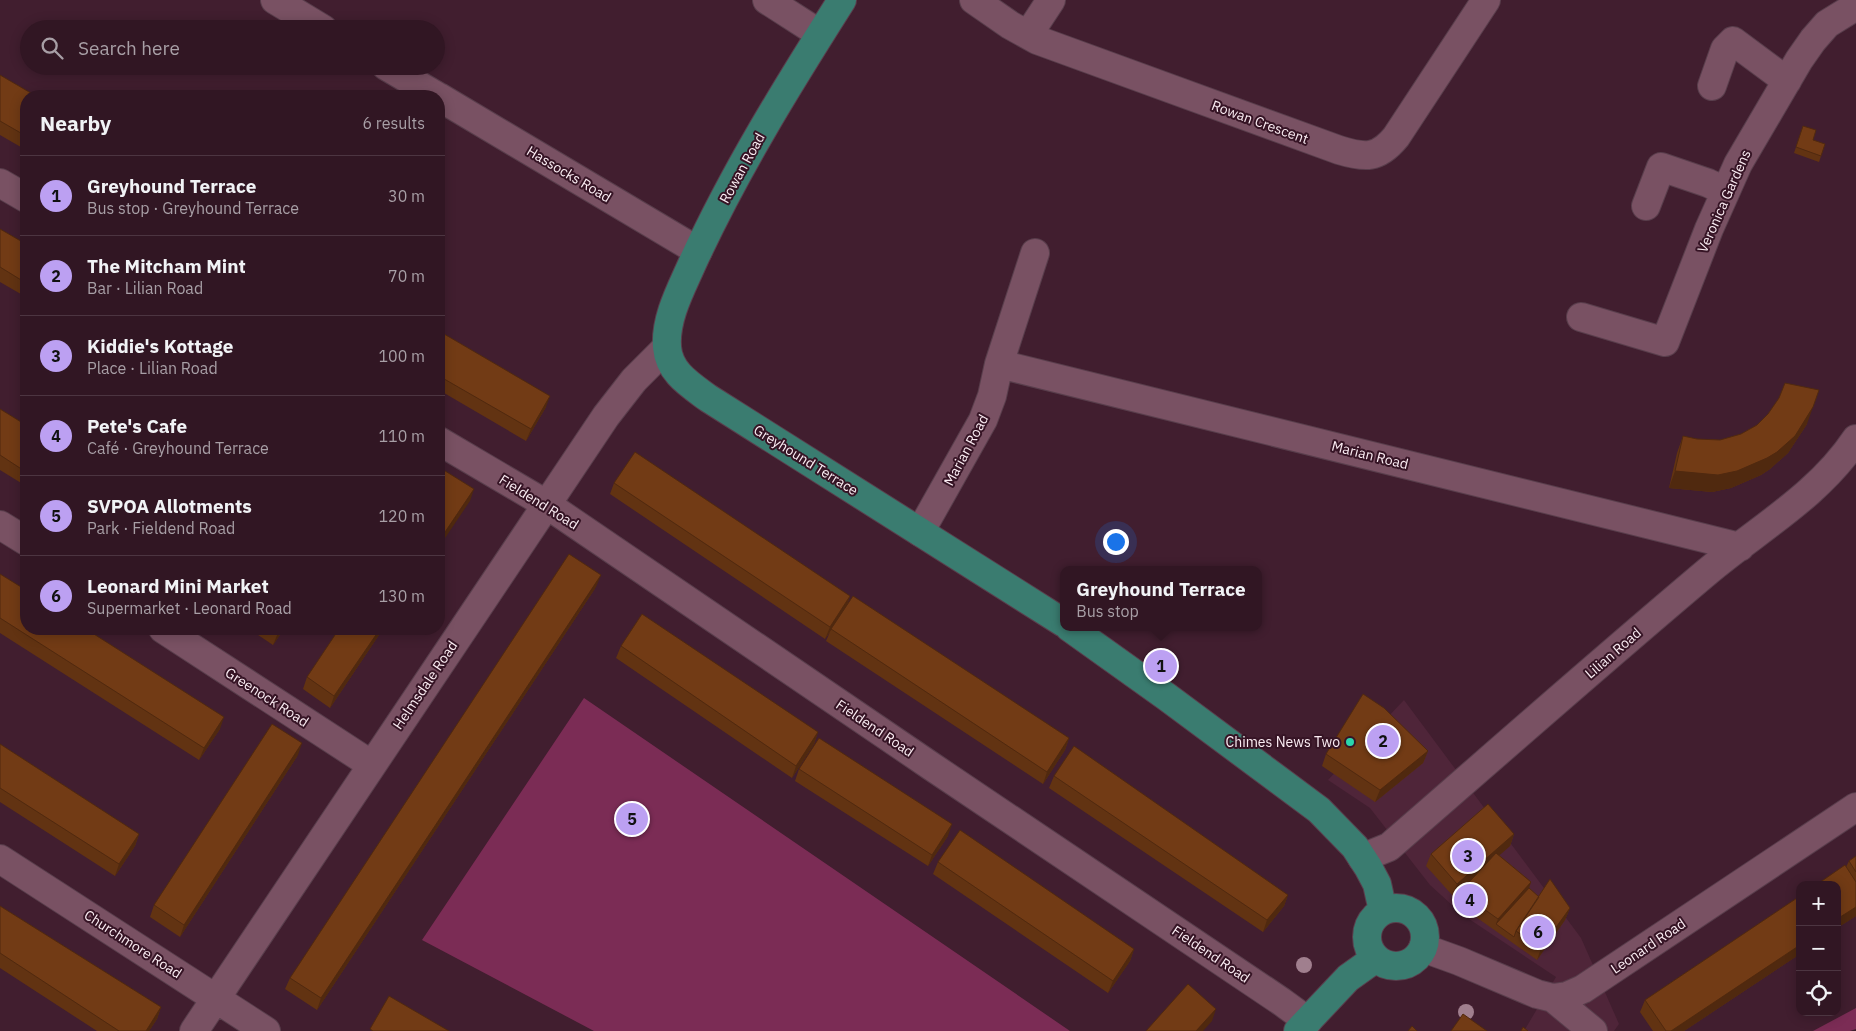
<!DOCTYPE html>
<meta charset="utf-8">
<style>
:root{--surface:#311623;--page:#391f2b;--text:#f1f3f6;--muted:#a89fa6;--line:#4c3541;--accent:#bca0f2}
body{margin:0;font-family:"IBM Plex Sans",sans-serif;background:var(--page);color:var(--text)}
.controls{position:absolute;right:15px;bottom:15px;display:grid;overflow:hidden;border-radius:10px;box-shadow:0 2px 12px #0003}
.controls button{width:45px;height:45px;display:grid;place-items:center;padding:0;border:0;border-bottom:1px solid var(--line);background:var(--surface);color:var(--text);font:25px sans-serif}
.you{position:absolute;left:1115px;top:541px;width:18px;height:18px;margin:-12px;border:4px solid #fff;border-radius:50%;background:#1a73e8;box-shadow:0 0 0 8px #1a73e833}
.badge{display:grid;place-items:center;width:32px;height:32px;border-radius:50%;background:var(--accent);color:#111;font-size:16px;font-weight:700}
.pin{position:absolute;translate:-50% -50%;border:2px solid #fff;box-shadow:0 1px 5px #0006}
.popup{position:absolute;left:1060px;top:566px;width:202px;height:65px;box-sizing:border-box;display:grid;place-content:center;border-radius:10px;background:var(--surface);filter:drop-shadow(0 1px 4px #0005);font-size:16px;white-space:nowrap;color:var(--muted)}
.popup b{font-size:19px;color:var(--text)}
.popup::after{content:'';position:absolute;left:50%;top:100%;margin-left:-10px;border:10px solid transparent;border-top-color:var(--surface)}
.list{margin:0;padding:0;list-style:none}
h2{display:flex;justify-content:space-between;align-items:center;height:65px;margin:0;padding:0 20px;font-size:21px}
h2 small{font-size:16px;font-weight:400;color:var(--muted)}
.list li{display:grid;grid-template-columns:32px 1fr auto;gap:15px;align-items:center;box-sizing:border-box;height:80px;padding:0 20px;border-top:1px solid var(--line)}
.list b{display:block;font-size:19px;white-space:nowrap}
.list p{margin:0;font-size:16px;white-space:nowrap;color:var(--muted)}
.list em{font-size:16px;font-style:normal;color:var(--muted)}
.icon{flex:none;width:28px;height:28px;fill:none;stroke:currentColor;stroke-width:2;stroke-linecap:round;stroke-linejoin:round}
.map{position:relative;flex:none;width:1856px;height:1031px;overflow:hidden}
.search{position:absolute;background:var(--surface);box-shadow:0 2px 12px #0003;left:20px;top:20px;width:425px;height:55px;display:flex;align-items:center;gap:12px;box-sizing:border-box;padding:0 18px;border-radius:28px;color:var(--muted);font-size:19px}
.panel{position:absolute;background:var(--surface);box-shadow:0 2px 12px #0003;left:20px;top:90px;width:425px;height:545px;border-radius:20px}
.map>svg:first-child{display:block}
.built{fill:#4f2539}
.green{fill:#7b2c55}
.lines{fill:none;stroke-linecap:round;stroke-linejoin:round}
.minor-casing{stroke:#593e4c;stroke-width:30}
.major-casing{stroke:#593e4c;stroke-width:30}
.minor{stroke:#795163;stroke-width:28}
.major{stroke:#3a7c70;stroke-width:28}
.tree{fill:#a07f8e}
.wall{fill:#623312}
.shaded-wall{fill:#50290f}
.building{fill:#723b15;stroke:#50290f}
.poi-dot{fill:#2bd5ac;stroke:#361425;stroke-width:2}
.labels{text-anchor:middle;stroke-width:4;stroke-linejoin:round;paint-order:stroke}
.street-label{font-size:14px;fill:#fceef4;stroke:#361425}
.poi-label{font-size:14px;fill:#fceef4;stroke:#361425;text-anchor:end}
</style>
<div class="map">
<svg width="1856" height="1031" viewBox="0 0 1856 1031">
<rect width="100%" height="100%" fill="#411e2f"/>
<path class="built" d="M 1404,700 L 1581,938 L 1619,1024 L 1614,1031 L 1524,1031 L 1556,977 L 1463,915 L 1430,885 L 1370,808 L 1328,780 Z"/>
<path class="green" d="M 584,698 L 1070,1031 L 594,1031 L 422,940 Z
M 1856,1008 L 1856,1029 L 1850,1031 L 1813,1031 Z"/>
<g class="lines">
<defs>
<path id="minor" d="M 275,0 L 323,29
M 767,0 L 820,34
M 974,0 L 1010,25 L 1037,40 L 1339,150 C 1365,158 1378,159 1396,137 L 1486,0
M 1028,35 L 1051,0
M 386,66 L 437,96
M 1712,86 L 1725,49 L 1733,41 L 1787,81
M 439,97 L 698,251
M 0,183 L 26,198
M 1646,206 L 1661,167 L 1708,183 L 1725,191
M 1581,317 L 1665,342 L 1709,229 L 1738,164 L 1799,60 L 1813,40 L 1827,24 L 1856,6
M 999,364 L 1035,253
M 439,441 L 546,504 L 931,766 L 1282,1002 L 1308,1021
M 0,525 L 26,541
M 920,532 L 983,420 L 992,396 L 999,364 L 1740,547
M 163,629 L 372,765
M 1362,858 L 1389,847 C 1495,755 1600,662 1707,572 C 1758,529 1818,496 1856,439
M 0,859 L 266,1031
M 1423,948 L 1459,961 L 1537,994 L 1553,998 L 1567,996 L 1583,989 L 1856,807
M 1553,998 L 1593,1031
M 194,1031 L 606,416 L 634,380 L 667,347"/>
<path id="major" d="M 842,0 C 788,85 734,172 692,264 C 681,289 665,318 667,347 C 669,372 689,384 708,398 L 1064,623
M 1069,627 L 1167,697 L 1319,810 L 1355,847 L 1368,867 L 1377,884 L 1383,911
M1367 937a29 29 0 1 1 58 0a29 29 0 1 1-58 0Z
M 1298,1031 L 1348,978 L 1376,958"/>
</defs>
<use href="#minor" class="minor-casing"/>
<use href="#major" class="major-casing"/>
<use href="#minor" class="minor"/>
<use href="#major" class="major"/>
</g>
<g class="tree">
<circle cx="1304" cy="965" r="8"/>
<circle cx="1466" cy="1012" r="8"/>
</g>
<path class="wall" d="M 0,75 L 26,96 L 26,150 L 0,135 Z
M 1803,126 L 1813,140 L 1825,144 L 1819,162 L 1794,153 Z
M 0,229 L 26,244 L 26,297 L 0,282 Z
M 439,331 L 546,407 L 526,441 L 439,390 Z
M 0,409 L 26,425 L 26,486 L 0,470 Z
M 1768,414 L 1807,424 L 1788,453 L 1770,469 L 1761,475 L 1731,488 L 1712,492 L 1669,488 L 1677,453 L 1683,436 L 1697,439 L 1720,440 L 1741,434 L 1757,425 Z
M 614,483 L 850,596 L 847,605 L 1069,738 L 1065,750 L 1043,784 L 826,641 L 830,632 L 825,639 L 610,494 Z
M 0,574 L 220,729 L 199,760 L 0,633 Z
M 596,587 L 317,1010 L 285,989 L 290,978 Z
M 249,629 L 284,629 L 273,645 Z
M 383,629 L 330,708 L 303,689 L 307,677 Z
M 621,646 L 818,732 L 814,744 L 792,778 L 616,658 Z
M 0,744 L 139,834 L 135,846 L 115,876 L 0,802 Z
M 1428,751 L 1423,763 L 1375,802 L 1322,766 L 1326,754 Z
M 298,755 L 180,937 L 150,917 L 154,905 Z
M 799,769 L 948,836 L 928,866 L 795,781 Z
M 1054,776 L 1288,895 L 1284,906 L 1263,932 L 1049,788 Z
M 1514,834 L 1510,846 L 1499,855 L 1531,882 L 1529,888 L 1539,897 L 1570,908 L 1565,920 L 1537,960 L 1456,903 L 1460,892 L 1472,879 L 1453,896 L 1426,866 L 1431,854 Z
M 1856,856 L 1856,916 L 1837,928 L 1846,867 L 1849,861 Z
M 938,862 L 1134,949 L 1130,961 L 1108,993 L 933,874 Z
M 1800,896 L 1800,954 L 1684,1031 L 1653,1031 L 1640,1012 L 1645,1000 Z
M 0,906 L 161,1007 L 157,1019 L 149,1031 L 97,1031 L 0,968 Z"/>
<path class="shaded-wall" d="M 550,396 L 546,407 L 526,441 L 531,429 Z
M 1813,407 L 1807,424 L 1788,453 L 1770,469 L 1761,475 L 1731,488 L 1712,492 L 1669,488 L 1675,471 Z
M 474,489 L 470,501 L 439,547 L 439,541 Z
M 601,575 L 596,587 L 317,1010 L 321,998 Z
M 850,596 L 846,608 L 825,639 L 830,627 Z
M 280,629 L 284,629 L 273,645 L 278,633 Z
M 380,629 L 383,629 L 330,708 L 334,696 Z
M 224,717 L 220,729 L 199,760 L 204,748 Z
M 818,732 L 814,744 L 792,778 L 796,766 Z
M 1069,738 L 1065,750 L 1043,784 L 1047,772 Z
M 302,743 L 298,755 L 180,937 L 184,925 Z
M 1428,751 L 1423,763 L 1375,802 L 1380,790 Z
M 952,824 L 948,836 L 928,866 L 932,855 Z
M 139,834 L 135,846 L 115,876 L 119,864 Z
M 1514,834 L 1510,846 L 1453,896 L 1457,884 Z
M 1531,882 L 1527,894 L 1496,924 L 1498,919 Z
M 1288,895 L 1284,906 L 1263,932 L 1267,920 Z
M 1856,907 L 1856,916 L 1837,928 L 1837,919 Z
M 1570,908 L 1565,920 L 1537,960 L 1541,948 Z
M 1800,945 L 1800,954 L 1684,1031 L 1671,1031 Z
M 1134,949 L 1130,961 L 1108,993 L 1113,981 Z
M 161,1007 L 157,1019 L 149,1031 L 146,1031 Z
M 1216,1009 L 1212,1021 L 1203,1031 L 1196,1031 Z"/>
<path class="building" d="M 0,75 L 36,96 L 26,96 L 26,136 L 0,121 Z
M 1803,126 L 1816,130 L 1813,140 L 1825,144 L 1821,156 L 1796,147 Z
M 0,229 L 26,244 L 26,283 L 0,267 Z
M 439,331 L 550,396 L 531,429 L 439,376 Z
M 1785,383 L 1819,390 L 1813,407 L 1795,436 L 1777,452 L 1767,458 L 1737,471 L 1718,475 L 1675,471 L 1683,436 L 1697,439 L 1720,440 L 1741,434 L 1757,425 L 1768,414 L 1779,398 Z
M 0,409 L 26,425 L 26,472 L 0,455 Z
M 635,452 L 850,596 L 830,627 L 614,483 Z
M 442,469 L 474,489 L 439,541 L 439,473 Z
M 569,554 L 601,575 L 321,998 L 290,978 Z
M 0,574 L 26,590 L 26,629 L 86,629 L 224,717 L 204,748 L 0,618 Z
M 853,596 L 1069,738 L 1047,772 L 831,629 Z
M 642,614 L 818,732 L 796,766 L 621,646 Z
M 271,629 L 280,629 L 278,633 Z
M 339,629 L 380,629 L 334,696 L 307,677 Z
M 1363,694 L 1384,708 L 1428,751 L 1380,790 L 1326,754 Z
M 272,724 L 302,743 L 184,925 L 154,905 Z
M 819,738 L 952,824 L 932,855 L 799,769 Z
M 0,744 L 139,834 L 119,864 L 0,788 Z
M 1074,746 L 1288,895 L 1267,920 L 1054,776 Z
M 1488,804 L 1514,834 L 1457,884 L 1431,854 Z
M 960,830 L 1134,949 L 1113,981 L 938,862 Z
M 1496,853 L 1531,882 L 1498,919 L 1460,892 Z
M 1856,856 L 1856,872 L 1849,861 Z
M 1845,865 L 1856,882 L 1856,907 L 1837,919 L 1837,885 L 1816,885 Z
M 1550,879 L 1570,908 L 1541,948 L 1516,931 Z
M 1529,888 L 1539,897 L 1516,931 L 1514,937 L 1496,924 Z
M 1800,896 L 1800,945 L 1671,1031 L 1666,1031 L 1645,1000 Z
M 0,906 L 161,1007 L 146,1031 L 119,1031 L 0,953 Z
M 1188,984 L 1216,1009 L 1196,1031 L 1146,1031 Z
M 389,996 L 449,1031 L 373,1031 L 370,1029 Z
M 1463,1014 L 1487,1031 L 1451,1031 Z
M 1412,1026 L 1417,1031 L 1408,1031 Z
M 1523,1027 L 1528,1031 L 1521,1031 Z"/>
<circle class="poi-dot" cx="1350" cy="742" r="5"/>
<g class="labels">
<g class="street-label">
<text transform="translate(1260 122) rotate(20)" y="5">Rowan Crescent</text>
<text transform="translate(742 168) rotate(-61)" y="5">Rowan Road</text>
<text transform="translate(569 174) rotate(31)" y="5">Hassocks Road</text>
<text transform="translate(1724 201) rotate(-66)" y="5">Veronica Gardens</text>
<text transform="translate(966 450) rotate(-62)" y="5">Marian Road</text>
<text transform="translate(1370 455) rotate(14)" y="5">Marian Road</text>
<text transform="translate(806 460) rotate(32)" y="5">Greyhound Terrace</text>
<text transform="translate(539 502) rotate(32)" y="5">Fieldend Road</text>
<text transform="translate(1613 653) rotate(-41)" y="5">Lilian Road</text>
<text transform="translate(425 685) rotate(-56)" y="5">Helmsdale Road</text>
<text transform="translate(267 697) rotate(33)" y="5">Greenock Road</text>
<text transform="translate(875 728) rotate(34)" y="5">Fieldend Road</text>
<text transform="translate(133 944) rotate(33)" y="5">Churchmore Road</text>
<text transform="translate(1648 946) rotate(-34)" y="5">Leonard Road</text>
<text transform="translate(1211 954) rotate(34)" y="5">Fieldend Road</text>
</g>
<g class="poi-label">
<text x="1340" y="747">Chimes News Two</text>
</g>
</g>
</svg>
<div class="controls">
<button>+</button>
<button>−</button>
<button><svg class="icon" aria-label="locate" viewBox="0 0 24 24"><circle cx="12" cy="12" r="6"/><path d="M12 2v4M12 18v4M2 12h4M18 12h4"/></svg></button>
</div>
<div class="you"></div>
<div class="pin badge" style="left:1161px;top:666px">1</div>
<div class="popup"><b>Greyhound Terrace</b>Bus stop</div>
<div class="pin badge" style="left:1383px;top:741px">2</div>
<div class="pin badge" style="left:1468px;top:856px">3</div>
<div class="pin badge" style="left:1470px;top:900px">4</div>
<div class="pin badge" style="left:632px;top:819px">5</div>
<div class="pin badge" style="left:1538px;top:932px">6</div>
<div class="search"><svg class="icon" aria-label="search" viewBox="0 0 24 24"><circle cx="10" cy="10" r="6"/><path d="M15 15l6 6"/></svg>Search here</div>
<section class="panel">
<h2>Nearby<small>6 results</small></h2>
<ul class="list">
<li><span class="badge">1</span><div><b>Greyhound Terrace</b><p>Bus stop · Greyhound Terrace</p></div><em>30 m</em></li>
<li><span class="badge">2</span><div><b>The Mitcham Mint</b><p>Bar · Lilian Road</p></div><em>70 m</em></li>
<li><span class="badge">3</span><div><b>Kiddie's Kottage</b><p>Place · Lilian Road</p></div><em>100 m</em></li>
<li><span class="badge">4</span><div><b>Pete's Cafe</b><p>Café · Greyhound Terrace</p></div><em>110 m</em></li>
<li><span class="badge">5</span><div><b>SVPOA Allotments</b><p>Park · Fieldend Road</p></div><em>120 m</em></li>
<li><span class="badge">6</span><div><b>Leonard Mini Market</b><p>Supermarket · Leonard Road</p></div><em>130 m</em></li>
</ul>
</section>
</div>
